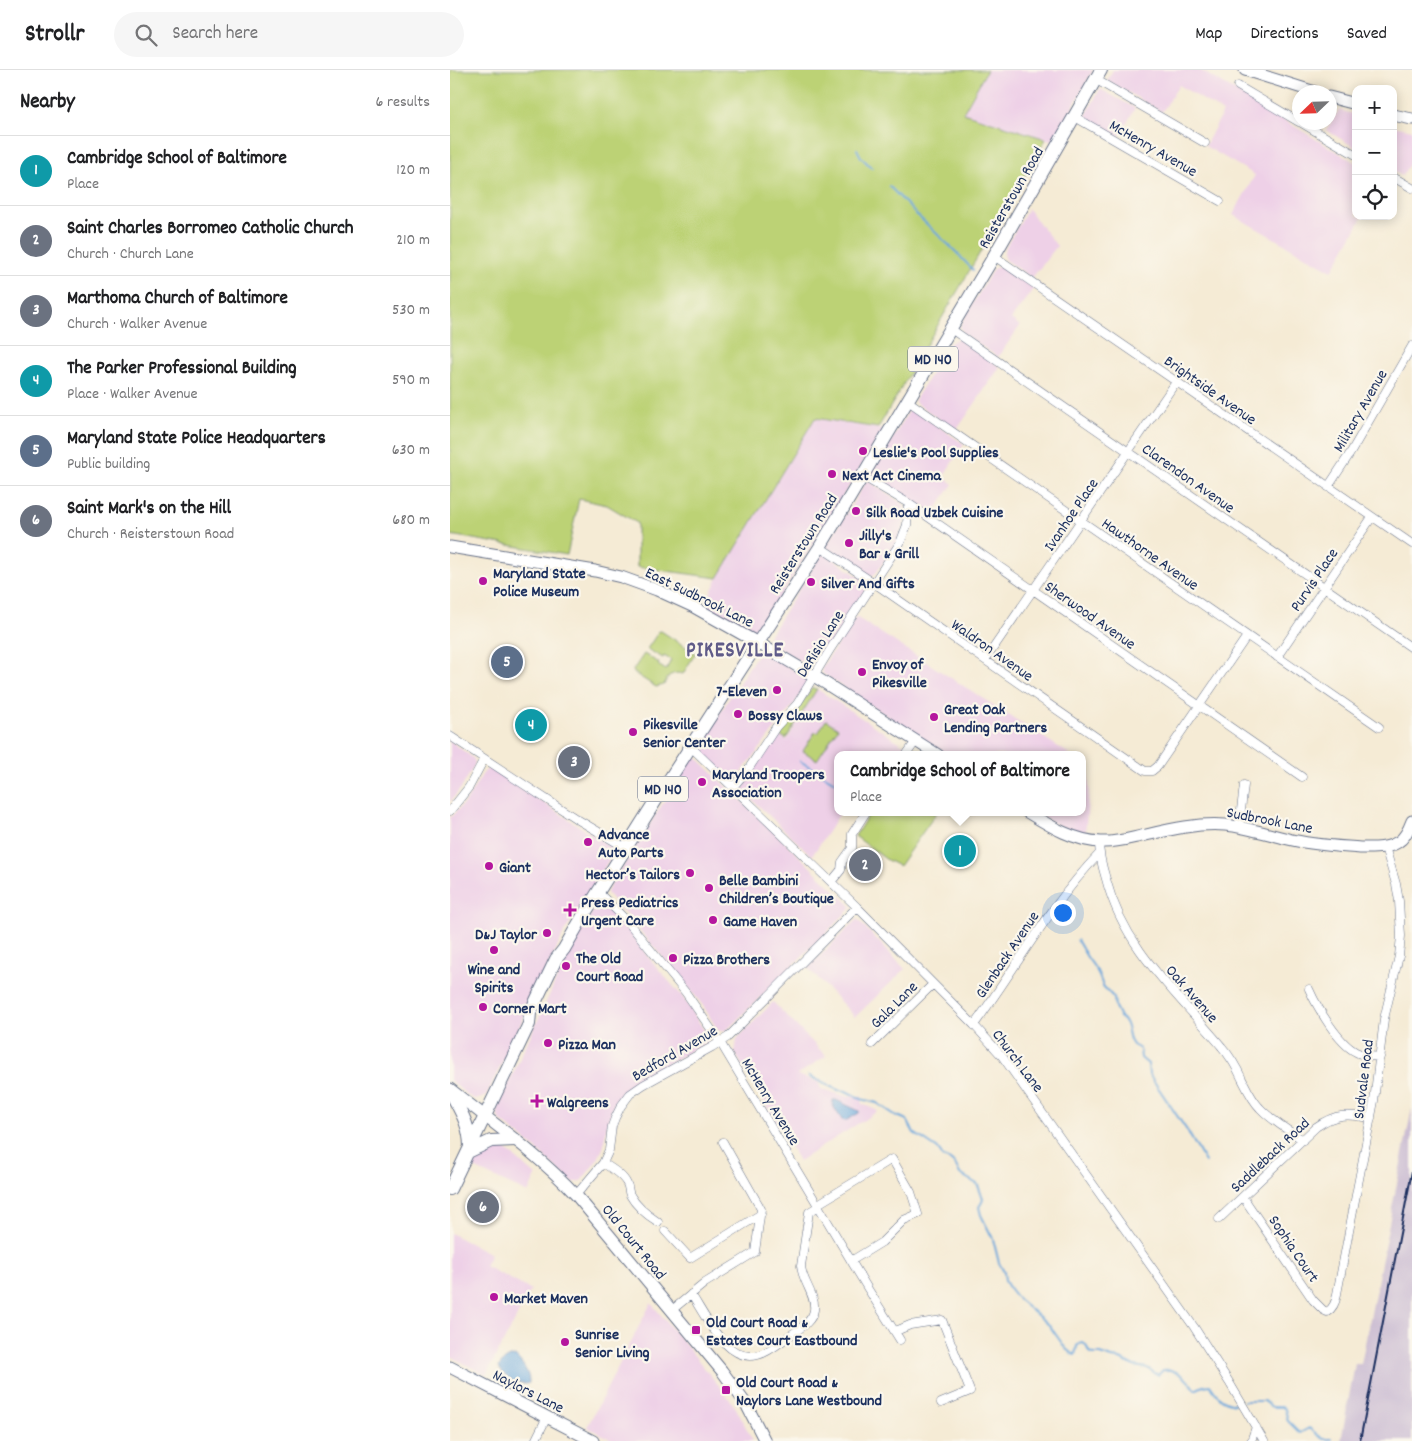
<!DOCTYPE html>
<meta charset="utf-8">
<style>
:root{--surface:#fff;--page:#f6f6f6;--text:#202124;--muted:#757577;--line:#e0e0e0;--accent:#2563eb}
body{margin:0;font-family:Dekko,sans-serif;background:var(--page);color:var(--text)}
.controls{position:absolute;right:15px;top:15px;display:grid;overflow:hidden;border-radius:10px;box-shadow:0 2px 12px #0003}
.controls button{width:45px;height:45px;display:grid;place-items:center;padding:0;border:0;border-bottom:1px solid var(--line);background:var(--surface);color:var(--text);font:25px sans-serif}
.compass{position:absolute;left:842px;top:15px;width:45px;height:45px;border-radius:50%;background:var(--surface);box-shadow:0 2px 12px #0003;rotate:247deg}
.you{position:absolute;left:612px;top:842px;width:18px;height:18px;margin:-12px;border:4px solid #fff;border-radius:50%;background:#1a73e8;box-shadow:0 0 0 8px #1a73e833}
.badge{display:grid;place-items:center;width:32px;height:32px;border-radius:50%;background:var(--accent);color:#fff;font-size:16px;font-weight:700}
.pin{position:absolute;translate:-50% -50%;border:2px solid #fff;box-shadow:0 1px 5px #0006}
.popup{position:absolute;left:384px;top:681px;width:252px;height:65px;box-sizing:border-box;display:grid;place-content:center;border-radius:10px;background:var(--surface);filter:drop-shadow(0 1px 4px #0005);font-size:16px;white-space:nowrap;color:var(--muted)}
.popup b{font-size:19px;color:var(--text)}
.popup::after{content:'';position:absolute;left:50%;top:100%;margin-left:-10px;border:10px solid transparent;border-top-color:var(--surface)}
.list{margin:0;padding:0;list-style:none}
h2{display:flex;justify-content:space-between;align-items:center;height:65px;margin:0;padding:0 20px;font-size:21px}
h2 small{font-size:16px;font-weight:400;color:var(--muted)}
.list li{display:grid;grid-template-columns:32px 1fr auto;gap:15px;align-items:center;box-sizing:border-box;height:70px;padding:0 20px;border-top:1px solid var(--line)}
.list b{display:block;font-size:19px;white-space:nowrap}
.list p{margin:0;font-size:16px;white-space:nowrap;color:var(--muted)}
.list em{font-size:16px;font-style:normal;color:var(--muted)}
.icon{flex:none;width:28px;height:28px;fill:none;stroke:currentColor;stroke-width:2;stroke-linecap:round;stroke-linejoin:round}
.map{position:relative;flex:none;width:962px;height:1371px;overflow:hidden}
header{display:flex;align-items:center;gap:30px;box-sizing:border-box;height:70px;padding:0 25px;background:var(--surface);border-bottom:1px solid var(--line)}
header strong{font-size:24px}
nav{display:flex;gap:28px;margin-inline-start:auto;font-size:18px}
.search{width:350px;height:45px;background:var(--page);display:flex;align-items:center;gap:12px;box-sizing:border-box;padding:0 18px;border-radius:28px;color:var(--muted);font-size:19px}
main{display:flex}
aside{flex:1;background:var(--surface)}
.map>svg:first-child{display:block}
.built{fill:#eed0e7}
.industrial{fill:#ccbed3}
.green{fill:#bcd275;stroke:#6c806a}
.water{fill:#6ba7dc;stroke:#436b9d}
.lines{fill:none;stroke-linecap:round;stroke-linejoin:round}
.stream{stroke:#6ba7dc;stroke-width:2}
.street-casing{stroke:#677188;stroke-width:9}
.secondary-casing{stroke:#677188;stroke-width:13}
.primary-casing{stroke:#677188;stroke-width:14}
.street{stroke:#fff;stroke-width:8}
.secondary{stroke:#fff;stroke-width:11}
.primary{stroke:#fff;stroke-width:12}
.rail{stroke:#1b2f5e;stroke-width:2}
.poi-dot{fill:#b5179e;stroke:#fbf7ec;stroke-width:2}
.labels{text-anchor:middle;stroke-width:4.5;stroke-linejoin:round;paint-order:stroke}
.shield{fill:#fbf7ec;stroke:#5e6b89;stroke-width:1}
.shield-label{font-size:15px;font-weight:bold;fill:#1b2f5e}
.street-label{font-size:16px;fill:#1b2f5e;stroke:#fbf7ec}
.poi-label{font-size:16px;font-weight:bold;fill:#1b2f5e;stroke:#fbf7ec;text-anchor:start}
.district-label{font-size:21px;font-weight:bold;letter-spacing:1px;fill:#5f5b89;stroke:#fbf7ec}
</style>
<header>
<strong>Strollr</strong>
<div class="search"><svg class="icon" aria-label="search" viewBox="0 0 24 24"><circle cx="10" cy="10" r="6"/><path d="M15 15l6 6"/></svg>Search here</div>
<nav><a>Map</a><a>Directions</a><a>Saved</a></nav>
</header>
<main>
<aside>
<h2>Nearby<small>6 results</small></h2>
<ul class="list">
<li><span class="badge" style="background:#0f9aa8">1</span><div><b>Cambridge School of Baltimore</b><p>Place</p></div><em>120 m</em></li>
<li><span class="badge" style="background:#6b7280">2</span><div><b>Saint Charles Borromeo Catholic Church</b><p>Church · Church Lane</p></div><em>210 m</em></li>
<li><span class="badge" style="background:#6b7280">3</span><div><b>Marthoma Church of Baltimore</b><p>Church · Walker Avenue</p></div><em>530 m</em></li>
<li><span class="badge" style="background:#0f9aa8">4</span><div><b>The Parker Professional Building</b><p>Place · Walker Avenue</p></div><em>590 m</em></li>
<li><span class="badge" style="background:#5c6f8a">5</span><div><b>Maryland State Police Headquarters</b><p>Public building</p></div><em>630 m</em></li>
<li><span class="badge" style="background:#6b7280">6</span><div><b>Saint Mark's on the Hill</b><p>Church · Reisterstown Road</p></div><em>680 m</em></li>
</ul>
</aside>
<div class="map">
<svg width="962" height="1371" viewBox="0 0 962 1371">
<rect width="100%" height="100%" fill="#fbf7ec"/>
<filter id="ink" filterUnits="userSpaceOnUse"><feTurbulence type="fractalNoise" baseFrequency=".02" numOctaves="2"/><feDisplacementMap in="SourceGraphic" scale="10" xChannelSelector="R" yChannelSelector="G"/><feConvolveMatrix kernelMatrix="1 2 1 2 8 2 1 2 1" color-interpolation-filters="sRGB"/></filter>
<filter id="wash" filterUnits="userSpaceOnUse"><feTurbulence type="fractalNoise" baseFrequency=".0096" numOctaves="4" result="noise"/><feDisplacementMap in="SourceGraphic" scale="20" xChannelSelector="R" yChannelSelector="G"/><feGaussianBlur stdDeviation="1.12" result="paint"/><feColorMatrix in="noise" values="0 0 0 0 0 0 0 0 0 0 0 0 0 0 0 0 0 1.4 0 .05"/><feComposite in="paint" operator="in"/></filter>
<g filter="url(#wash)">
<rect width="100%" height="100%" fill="#f5ebd5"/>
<path class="built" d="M 537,0 L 643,0 L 604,71 L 512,43 Z
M 663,0 L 750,0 L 906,93 L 906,146 L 913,146 L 882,201 L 783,145 L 805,105 L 755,76 L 773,42 L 729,15 L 712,42 L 657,10 Z
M 650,19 L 685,38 L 669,67 L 635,47 Z
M 889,40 L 906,45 L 906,78 L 876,60 Z
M 943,56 L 962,60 L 962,89 L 952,106 L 943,101 Z
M 578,139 L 607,176 L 582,208 L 556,190 L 554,184 L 554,180 Z
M 550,196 L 554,197 L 584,218 L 561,249 L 570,256 L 548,287 L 514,264 L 510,256 L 543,199 Z
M 507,269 L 511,270 L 550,297 L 506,361 L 465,332 L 465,330 L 500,273 Z
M 461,338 L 514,374 L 493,407 L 503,414 L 481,446 L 421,404 Z
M 365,348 L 434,360 L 308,562 L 303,563 L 254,536 L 268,508 Z
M 417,410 L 454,435 L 455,439 L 454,454 L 447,472 L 426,503 L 421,506 L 376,477 Z
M 373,482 L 415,511 L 418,516 L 367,594 L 363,596 L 360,596 L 318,573 L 317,569 Z
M 406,547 L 621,685 L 496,685 L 372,603 L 372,598 Z
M 310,582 L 312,582 L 354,606 L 357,613 L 345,633 L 293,700 L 285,709 L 282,710 L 249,680 L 249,676 L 308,583 Z
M 367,619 L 458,678 L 453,685 L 388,685 L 388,742 L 391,742 L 362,786 L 292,720 L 326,664 L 337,670 Z
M 0,671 L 23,688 L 25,692 L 24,696 L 12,717 L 0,732 Z
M 243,686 L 245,686 L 402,837 L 279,958 L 274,961 L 270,961 L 267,959 L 254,937 L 231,908 L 157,823 L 158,820 Z
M 633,692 L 638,696 L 639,719 L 635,766 L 616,759 L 584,742 L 632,742 Z
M 38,699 L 48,703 L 161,777 L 164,782 L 115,861 L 36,1026 L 29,1029 L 25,1029 L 17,1025 L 0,1010 L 0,748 L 17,730 L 32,705 L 35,701 Z
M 151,833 L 154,834 L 183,865 L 197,886 L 232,926 L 254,960 L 258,967 L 258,971 L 190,1010 L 176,1020 L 165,1032 L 160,1045 L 157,1054 L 153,1078 L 148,1089 L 132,1110 L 129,1112 L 122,1112 L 79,1073 L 51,1051 L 48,1047 L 47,1038 L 128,863 L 148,834 Z
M 407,849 L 455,899 L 405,947 L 358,898 Z
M 323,932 L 376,986 L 347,1005 L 368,1012 L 371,1019 L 398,1027 L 412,1026 L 412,1034 L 428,1041 L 349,1091 L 285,983 L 287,969 Z
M 48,1075 L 54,1078 L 86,1105 L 78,1123 L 22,1097 L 30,1081 Z
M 0,1163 L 41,1184 L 35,1196 L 81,1220 L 36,1305 L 0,1286 Z
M 201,1233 L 275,1323 L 286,1338 L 303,1371 L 165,1371 L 137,1357 Z"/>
<path class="industrial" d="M 962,1038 L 962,1371 L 891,1371 L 905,1294 L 911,1294 Z"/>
<path class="green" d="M 0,0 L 537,0 L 513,43 L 596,69 L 428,358 L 365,348 L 268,508 L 187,497 L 187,453 L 157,435 L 129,429 L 117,485 L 0,465 Z
M 209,561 L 211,561 L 245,583 L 245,584 L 233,604 C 223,601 217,606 214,615 L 206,617 L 184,603 L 183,600 L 194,584 L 209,593 L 208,595 L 216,600 L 221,590 L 214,586 L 213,588 L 197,579 Z
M 362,618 L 367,619 L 336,669 L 327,663 L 340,650 Z
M 376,650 L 388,658 L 367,690 L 353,681 L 365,662 L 368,663 Z
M 420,742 L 487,742 L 449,796 L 437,790 L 405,766 Z"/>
<path class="water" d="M 383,1030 L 386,1030 L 409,1041 L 409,1043 L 395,1051 L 392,1050 L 383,1036 Z
M 65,1286 C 72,1292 80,1304 79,1313 C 71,1317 52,1306 49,1297 C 52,1291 58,1287 65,1286 Z"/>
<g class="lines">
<path class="stream" d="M 407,79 L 411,87 L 422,98
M 439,116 L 467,145 L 503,179 L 523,200
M 350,691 L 388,714
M 627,870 L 637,887 L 647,901 L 653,916 L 664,928 L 665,937 L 670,947 L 675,952 L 677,957 L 680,970 L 683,975 L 690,979 L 691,988 L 698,994 L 699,1004 L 738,1062 L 755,1092
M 359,1006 L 388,1020 L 396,1021 L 411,1029 L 427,1033 L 445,1045 L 457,1050 L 464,1063 L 488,1079 L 493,1087 L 500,1090 L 505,1094 L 510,1104 L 527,1114 L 529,1118 L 533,1129 L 532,1132 L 529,1137 L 531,1145 L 543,1169 L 549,1193 L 554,1202 L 555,1211 L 560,1219 L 568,1229 L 599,1255 L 616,1279 L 621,1283 L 625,1285 L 627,1276 L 629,1274 L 633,1273 L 636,1275 L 639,1282 L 643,1284 L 651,1284 L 661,1288 L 670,1289 L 684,1296 L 697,1298 L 708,1305 L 713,1300 C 727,1298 739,1310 745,1320 L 753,1316 L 760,1315 C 768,1327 771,1331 785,1334
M 794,1331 L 814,1331 L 822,1337 L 832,1337 L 835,1339 L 838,1351 L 850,1363 L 859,1358 L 873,1369 L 881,1369"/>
</g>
</g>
<g filter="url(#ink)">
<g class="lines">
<defs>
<path id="street" d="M 645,9 L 755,73
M 788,16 L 849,52
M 625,47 L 770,131
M 850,52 L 906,85
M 943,107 L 962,118
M 544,186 L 962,474
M 501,259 L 962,578
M 458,331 L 929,657
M 412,406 L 458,433 L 852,707
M 878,417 L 901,382 L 962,276
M 370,477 L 424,513 L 695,701 L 702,701 L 708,696 L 797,566
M 827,587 L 922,447
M 535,590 L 726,312
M 0,666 L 125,748 L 176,778
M 241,677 L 407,837 L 524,955 L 552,986 L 744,1257 L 779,1312 L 814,1371
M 456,685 L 466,671
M 283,717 L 299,698 L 326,657 L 347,634 L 381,578 L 450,473 L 457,455 L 458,433
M 0,741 L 19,717 L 34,689
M 789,757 L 794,715
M 649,772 C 649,785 652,796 656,809 C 674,879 727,923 772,977 C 780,986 787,998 792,1009 C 797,1019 802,1030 810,1038 C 821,1050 839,1061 853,1070
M 381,812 L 391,800 L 392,792 L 402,778 L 402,764 L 416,742
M 148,822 L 177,851 L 236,923 L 270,972 L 418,1219 L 450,1270
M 859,919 C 867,937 888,973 906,982 C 913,986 922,986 930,987
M 524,955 C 566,898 600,835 649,784
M 422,974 L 483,914
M 153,1093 C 161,1098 173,1105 177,1114 C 179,1117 178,1121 180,1125 C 186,1136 197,1145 208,1152
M 126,1125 L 153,1093 L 159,1080 L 162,1056 L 165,1048 L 171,1036 L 180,1024 L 193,1015 L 262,977 L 278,967 L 407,837
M 793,1127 L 863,1230 L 873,1240 L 877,1242 C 884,1238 886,1231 887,1224 L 924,1031 L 934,949 L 949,886 L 951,866 L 949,831 L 946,814 L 935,777
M 368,1134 L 442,1089 L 461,1122 L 468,1144 L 454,1150 L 432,1172 L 401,1191
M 769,1149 L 866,1057 C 886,1043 898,1044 921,1048
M 215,1161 L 240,1188 L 311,1144
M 241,1224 C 255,1245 277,1294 308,1285 C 319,1282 328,1274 338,1267 C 347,1260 362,1253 364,1240 C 366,1225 352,1211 351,1196 L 359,1142 L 369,1136
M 222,1240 L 255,1213 L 305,1182 L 311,1139 L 273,1072
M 446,1261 L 460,1255 L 492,1250 L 520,1321 L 491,1333
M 85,1371 L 97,1347
M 801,1371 L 806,1357"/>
<path id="secondary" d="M 795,0 L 865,22
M 879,27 L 906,34
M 943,45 L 962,49
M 0,477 L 145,501 L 171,507 L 207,520 L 242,536 L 308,573 L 364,606 L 488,685
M 577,742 C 600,756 624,771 651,772 C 666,773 681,768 696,765 C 722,759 748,753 775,755 C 797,757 817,764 838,769 C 862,775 886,776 910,778 C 923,778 937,779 948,772 C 955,768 959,759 962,751
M 0,1019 C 44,1054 88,1084 126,1125 L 272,1301 L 296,1334 L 315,1371
M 0,1297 L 143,1371"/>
<path id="primary" d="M 0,1021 C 10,1040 20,1055 20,1077
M 18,1082 L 41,1071 L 66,1070
M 0,1119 L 79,954 L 80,943 L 106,889 L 114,879 L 133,846 L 206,730 L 370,477 L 544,186 L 651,0"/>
</defs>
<use href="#street" class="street-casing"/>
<use href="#secondary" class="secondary-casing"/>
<use href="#primary" class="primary-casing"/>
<use href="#street" class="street"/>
<use href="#secondary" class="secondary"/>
<use href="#primary" class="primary"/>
<path class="rail" d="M 910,1371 L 962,1101"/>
</g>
</g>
<g class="poi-dot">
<circle cx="413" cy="381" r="5"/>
<circle cx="382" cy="404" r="5"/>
<circle cx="406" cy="441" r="5"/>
<circle cx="399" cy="473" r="5"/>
<circle cx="33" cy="511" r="5"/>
<circle cx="361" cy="512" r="5"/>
<circle cx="412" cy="602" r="5"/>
<circle cx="327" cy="620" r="5"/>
<circle cx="288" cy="644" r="5"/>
<circle cx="484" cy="647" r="5"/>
<circle cx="183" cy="662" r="5"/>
<circle cx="252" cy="712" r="5"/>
<circle cx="138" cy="772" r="5"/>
<circle cx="39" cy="796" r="5"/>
<circle cx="240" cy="803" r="5"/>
<circle cx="259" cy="818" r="5"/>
<path d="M117.5 832.5h5v5h5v5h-5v5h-5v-5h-5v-5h5z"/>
<circle cx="263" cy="850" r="5"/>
<circle cx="97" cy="863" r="5"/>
<circle cx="44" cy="880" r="5"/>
<circle cx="223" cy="888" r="5"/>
<circle cx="116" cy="896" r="5"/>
<circle cx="33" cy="937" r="5"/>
<circle cx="98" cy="973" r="5"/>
<path d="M84.5 1023.5h5v5h5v5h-5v5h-5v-5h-5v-5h5z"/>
<circle cx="44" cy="1227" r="5"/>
<rect x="241" y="1255" width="10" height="10" rx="2.5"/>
<circle cx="115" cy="1272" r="5"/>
<rect x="271" y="1315" width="10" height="10" rx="2.5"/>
</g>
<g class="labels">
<g class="shield">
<rect x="458" y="276.5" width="50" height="25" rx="4"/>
<rect x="188" y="706.5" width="50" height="25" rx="4"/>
</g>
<g class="shield-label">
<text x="483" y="294">MD 140</text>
<text x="213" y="724">MD 140</text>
</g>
<g class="street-label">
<text transform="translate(704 77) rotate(30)" y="6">McHenry Avenue</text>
<text transform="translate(560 127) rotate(-60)" y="6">Reisterstown Road</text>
<text transform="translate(761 319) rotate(35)" y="6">Brightside Avenue</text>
<text transform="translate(909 340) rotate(-60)" y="6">Military Avenue</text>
<text transform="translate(739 407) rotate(35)" y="6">Clarendon Avenue</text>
<text transform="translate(620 444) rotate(-56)" y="6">Ivanhoe Place</text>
<text transform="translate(352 473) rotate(-58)" y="6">Reisterstown Road</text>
<text transform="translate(701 483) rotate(35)" y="6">Hawthorne Avenue</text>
<text transform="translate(863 509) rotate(-56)" y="6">Purvis Place</text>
<text transform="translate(250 526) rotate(26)" y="6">East Sudbrook Lane</text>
<text transform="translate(641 544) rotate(35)" y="6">Sherwood Avenue</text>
<text transform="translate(369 573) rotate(-58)" y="6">DeRisio Lane</text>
<text transform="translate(543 579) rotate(35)" y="6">Waldron Avenue</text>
<text transform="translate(820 749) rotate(11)" y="6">Sudbrook Lane</text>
<text transform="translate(556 884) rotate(-56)" y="6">Glenback Avenue</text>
<text transform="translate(743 923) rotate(49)" y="6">Oak Avenue</text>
<text transform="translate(443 934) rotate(-45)" y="6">Gala Lane</text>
<text transform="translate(224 982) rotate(-30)" y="6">Bedford Avenue</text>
<text transform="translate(569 990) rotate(53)" y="6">Church Lane</text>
<text transform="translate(912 1009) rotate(-83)" y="6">Sudvale Road</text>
<text transform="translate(322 1031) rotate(59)" y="6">McHenry Avenue</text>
<text transform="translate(819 1084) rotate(-43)" y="6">Saddleback Road</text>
<text transform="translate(185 1171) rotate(51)" y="6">Old Court Road</text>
<text transform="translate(845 1178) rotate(56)" y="6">Sophia Court</text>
<text transform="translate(79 1320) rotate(27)" y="6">Naylors Lane</text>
</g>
<g class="poi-label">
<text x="423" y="387">Leslie's Pool Supplies</text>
<text x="392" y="410">Next Act Cinema</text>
<text x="416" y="447">Silk Road Uzbek Cuisine</text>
<text x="409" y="470">Jilly's<tspan x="409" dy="18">Bar &amp; Grill</tspan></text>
<text x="43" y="508">Maryland State<tspan x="43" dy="18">Police Museum</tspan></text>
<text x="371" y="518">Silver And Gifts</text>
<text x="422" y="599">Envoy of<tspan x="422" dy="18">Pikesville</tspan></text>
<text x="317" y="626" text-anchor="end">7-Eleven</text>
<text x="494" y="644">Great Oak<tspan x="494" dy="18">Lending Partners</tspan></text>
<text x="298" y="650">Bossy Claws</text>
<text x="193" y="659">Pikesville<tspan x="193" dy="18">Senior Center</tspan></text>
<text x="262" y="709">Maryland Troopers<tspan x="262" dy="18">Association</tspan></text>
<text x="148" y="769">Advance<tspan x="148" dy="18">Auto Parts</tspan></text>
<text x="49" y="802">Giant</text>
<text x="230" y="809" text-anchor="end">Hector’s Tailors</text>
<text x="269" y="815">Belle Bambini<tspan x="269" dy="18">Children’s Boutique</tspan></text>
<text x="131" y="837">Press Pediatrics<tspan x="131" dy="18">Urgent Care</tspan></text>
<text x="273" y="856">Game Haven</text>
<text x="87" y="869" text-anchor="end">D&amp;J Taylor</text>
<text x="126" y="893">The Old<tspan x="126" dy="18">Court Road</tspan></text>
<text x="233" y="894">Pizza Brothers</text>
<text x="44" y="904" text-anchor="middle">Wine and<tspan x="44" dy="18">Spirits</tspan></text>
<text x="43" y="943">Corner Mart</text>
<text x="108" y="979">Pizza Man</text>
<text x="97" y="1037">Walgreens</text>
<text x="54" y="1233">Market Maven</text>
<text x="256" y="1257">Old Court Road &amp;<tspan x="256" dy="18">Estates Court Eastbound</tspan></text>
<text x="125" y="1269">Sunrise<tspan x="125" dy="18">Senior Living</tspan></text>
<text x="286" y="1317">Old Court Road &amp;<tspan x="286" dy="18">Naylors Lane Westbound</tspan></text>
</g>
<g class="district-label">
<text x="285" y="586">PIKESVILLE</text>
</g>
</g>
</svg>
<div class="controls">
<button>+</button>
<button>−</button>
<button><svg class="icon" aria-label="locate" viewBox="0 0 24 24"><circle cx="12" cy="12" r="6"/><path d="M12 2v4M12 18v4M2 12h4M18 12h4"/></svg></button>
</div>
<svg class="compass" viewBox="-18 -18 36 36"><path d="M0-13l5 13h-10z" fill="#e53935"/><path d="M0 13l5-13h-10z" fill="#757577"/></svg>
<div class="you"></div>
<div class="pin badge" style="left:510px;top:781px;background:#0f9aa8">1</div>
<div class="popup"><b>Cambridge School of Baltimore</b>Place</div>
<div class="pin badge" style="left:415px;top:795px;background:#6b7280">2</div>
<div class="pin badge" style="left:124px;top:692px;background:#6b7280">3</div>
<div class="pin badge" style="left:81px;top:655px;background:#0f9aa8">4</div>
<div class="pin badge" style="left:57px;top:592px;background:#5c6f8a">5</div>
<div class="pin badge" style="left:33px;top:1137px;background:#6b7280">6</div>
</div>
</main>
